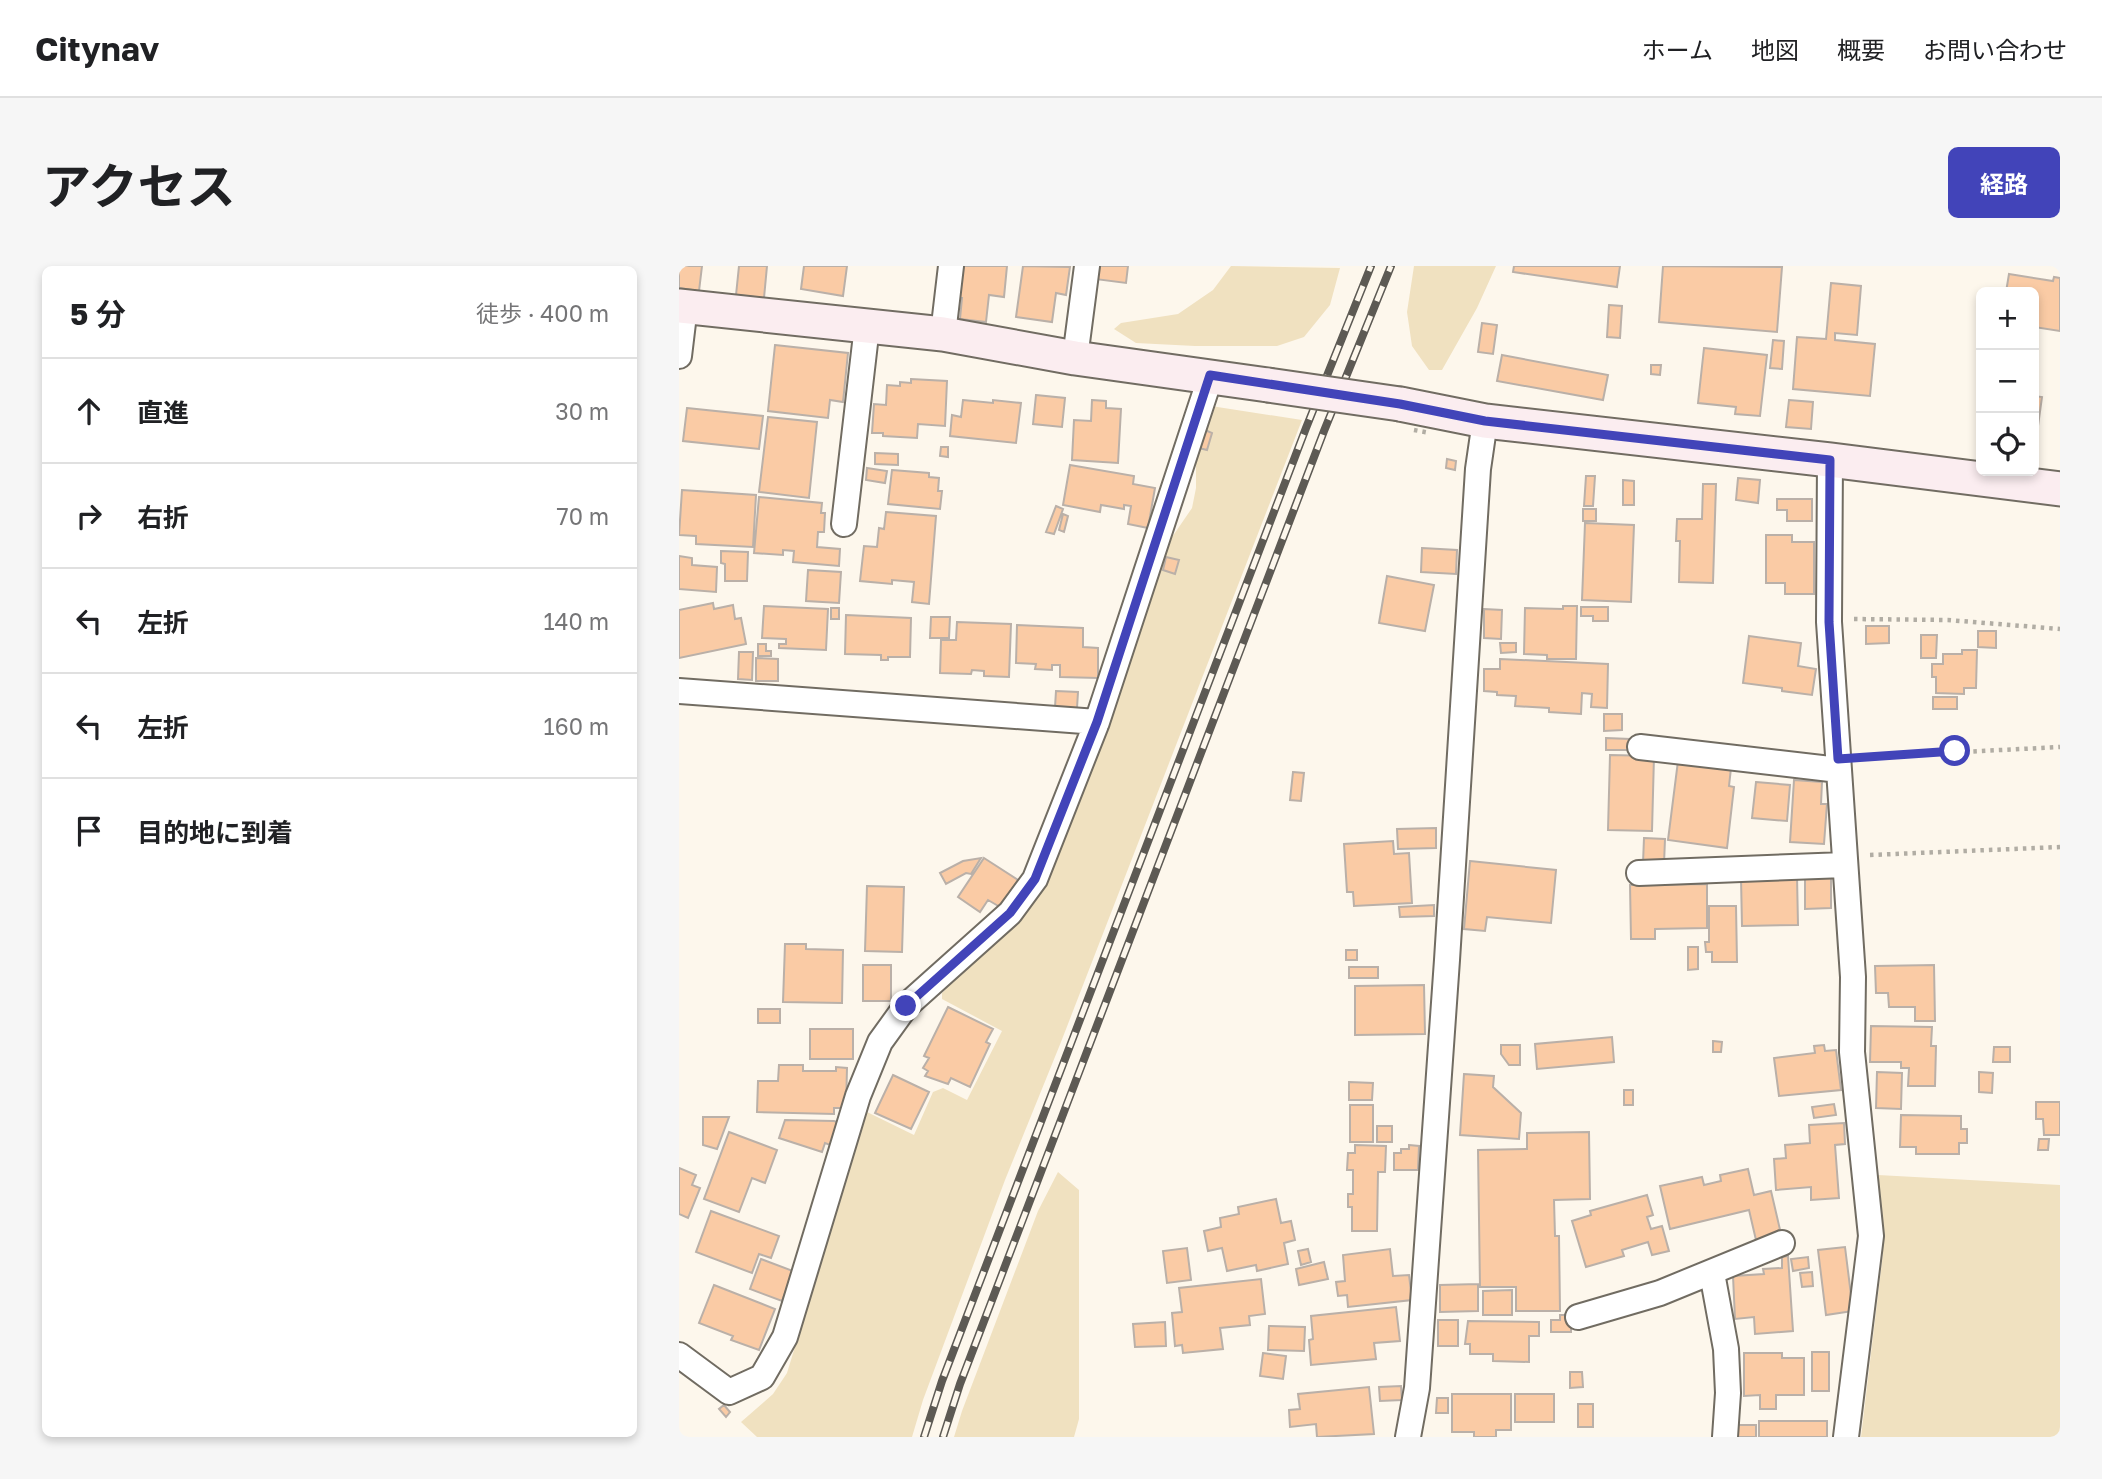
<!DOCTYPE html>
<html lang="ja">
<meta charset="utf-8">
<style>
:root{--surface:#fff;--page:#f6f6f6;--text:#202124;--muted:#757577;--line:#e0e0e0;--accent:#4244b9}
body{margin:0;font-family:"Golos Text","Noto Sans JP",sans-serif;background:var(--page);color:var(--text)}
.controls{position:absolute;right:21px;top:21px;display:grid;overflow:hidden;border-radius:10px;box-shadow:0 4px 10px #0003}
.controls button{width:63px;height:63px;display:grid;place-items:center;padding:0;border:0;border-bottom:2px solid var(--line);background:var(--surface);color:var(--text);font:35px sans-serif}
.stop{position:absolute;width:21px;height:21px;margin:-16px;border:5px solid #4244b9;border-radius:50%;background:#fff}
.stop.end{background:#4244b9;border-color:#fff;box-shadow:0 2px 7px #0008}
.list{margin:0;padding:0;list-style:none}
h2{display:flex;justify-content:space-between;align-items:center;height:91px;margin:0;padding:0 28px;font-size:30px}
h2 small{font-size:23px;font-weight:400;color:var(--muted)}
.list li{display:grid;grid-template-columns:46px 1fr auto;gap:21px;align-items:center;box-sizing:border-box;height:105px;padding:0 28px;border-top:2px solid var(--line)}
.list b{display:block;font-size:26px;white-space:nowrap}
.list em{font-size:23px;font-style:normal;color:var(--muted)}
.icon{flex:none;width:38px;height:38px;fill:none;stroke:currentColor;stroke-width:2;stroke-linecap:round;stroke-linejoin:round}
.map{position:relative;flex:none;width:1381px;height:1171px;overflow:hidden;border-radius:10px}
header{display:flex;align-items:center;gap:42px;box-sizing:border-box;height:98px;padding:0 35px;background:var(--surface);border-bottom:2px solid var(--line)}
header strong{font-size:33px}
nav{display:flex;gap:38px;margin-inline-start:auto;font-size:24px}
.intro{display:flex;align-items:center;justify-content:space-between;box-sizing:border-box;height:168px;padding:0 42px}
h1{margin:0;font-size:49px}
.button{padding:18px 32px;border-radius:10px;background:var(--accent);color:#fff;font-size:24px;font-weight:700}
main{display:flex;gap:42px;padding:0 42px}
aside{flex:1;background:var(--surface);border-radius:10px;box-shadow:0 4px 10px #0003}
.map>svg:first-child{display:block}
.green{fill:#f0e1c0}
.building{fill:#facba5;stroke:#bab0a8;stroke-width:2}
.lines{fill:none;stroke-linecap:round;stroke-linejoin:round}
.street-casing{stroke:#716c62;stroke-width:28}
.secondary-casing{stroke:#716c62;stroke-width:37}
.path{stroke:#b1ada4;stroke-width:4.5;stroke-dasharray:3.5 5;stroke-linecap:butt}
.street{stroke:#fff;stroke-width:24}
.secondary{stroke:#fbedf0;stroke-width:33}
.rail-casing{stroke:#5d5a54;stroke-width:8}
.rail{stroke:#fdf7ec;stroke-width:5;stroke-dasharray:16;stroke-linecap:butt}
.secondary-bridge-casing{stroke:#716c62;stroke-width:37;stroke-linecap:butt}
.path-bridge{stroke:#b1ada4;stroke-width:4.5;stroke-dasharray:3.5 5;stroke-linecap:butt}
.secondary-bridge{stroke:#fbedf0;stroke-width:33}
.route{stroke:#4244b9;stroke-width:9}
</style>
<header>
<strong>Citynav</strong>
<nav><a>ホーム</a><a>地図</a><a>概要</a><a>お問い合わせ</a></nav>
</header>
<div class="intro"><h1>アクセス</h1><a class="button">経路</a></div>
<main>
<aside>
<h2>5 分<small>徒歩 · 400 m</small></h2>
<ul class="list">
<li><svg class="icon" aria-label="ahead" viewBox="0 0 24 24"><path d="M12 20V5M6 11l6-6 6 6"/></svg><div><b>直進</b></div><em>30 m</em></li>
<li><svg class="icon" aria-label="right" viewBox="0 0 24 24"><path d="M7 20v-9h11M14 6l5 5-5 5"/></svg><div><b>右折</b></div><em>70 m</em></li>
<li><svg class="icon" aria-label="left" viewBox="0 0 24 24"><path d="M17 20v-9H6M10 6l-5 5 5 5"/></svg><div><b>左折</b></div><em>140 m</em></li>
<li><svg class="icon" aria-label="left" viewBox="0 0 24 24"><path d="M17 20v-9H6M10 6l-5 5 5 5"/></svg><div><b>左折</b></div><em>160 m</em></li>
<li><svg class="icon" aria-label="arrive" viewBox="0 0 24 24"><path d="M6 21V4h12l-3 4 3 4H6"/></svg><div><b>目的地に到着</b></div></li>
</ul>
</aside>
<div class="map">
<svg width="1381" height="1171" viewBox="0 0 1381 1171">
<rect width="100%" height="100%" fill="#fdf7ec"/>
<path class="green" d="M 552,0 L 661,2 L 651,39 L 625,71 L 598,80 L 516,80 L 457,77 L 435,63 L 442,57 L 499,48 L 534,24 Z
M 735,0 L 817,0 L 798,42 L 763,104 L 750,104 L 733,80 L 728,46 Z
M 532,140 L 623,154 L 382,776 L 326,914 L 244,1134 L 233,1171 L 78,1171 L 62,1156 L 94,1128 L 108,1107 L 188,846 L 235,869 L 254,826 L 264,822 L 288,834 L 323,765 L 263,733 L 263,727 L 350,639 L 476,296 L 513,242 L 517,222 L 517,184 Z
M 379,906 L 400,924 L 400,1153 L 395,1171 L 275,1171 L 283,1145 L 359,945 Z
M 1199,909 L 1381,919 L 1381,1171 L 1182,1171 L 1204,987 Z"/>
<path class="building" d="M 0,0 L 23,0 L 20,25 L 0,22 Z
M 60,0 L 88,0 L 85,32 L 57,29 Z
M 125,0 L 168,0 L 164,30 L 122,23 Z
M 282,0 L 328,0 L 325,31 L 310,29 L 307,56 L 281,53 L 283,32 L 278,32 Z
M 344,0 L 391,1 L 387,29 L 377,27 L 373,56 L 337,51 Z
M 418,0 L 449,0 L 447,17 L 416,13 Z
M 835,0 L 941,0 L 938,21 L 834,6 Z
M 984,0 L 1103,1 L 1098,66 L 980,56 Z
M 1330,8 L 1374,15 L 1375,11 L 1381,12 L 1381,65 L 1355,61 L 1355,26 L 1327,26 Z
M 1152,17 L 1182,20 L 1178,69 L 1156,67 L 1156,74 L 1196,78 L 1191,130 L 1114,123 L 1118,71 L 1147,73 Z
M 930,39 L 943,40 L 941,72 L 928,71 Z
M 803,57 L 818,59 L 814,88 L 799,86 Z
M 1094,74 L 1105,75 L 1103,103 L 1091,102 Z
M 96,79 L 169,87 L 164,136 L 151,134 L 149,152 L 89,145 Z
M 1025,82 L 1088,89 L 1081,150 L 1056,148 L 1057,141 L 1019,137 Z
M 823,89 L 929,109 L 924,134 L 818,115 Z
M 972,99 L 982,99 L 981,109 L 972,108 Z
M 232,113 L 268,115 L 266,160 L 239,158 L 238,172 L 204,170 L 204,167 L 193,167 L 195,138 L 207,139 L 208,119 L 221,120 L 221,116 L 232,117 Z
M 357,129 L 386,132 L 383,161 L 354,158 Z
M 1355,130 L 1363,131 L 1359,160 L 1355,160 Z
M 284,134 L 314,137 L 314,134 L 342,137 L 337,177 L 271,170 L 273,149 L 282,151 Z
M 413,134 L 427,135 L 427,142 L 442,143 L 439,197 L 393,194 L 395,154 L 412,155 Z
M 1110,134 L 1134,136 L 1132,163 L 1107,161 Z
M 8,142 L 84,150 L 80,183 L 4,175 Z
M 89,151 L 138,156 L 130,232 L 80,226 Z
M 526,164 L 533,167 L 528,184 L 520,182 Z
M 262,181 L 269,181 L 269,191 L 261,190 Z
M 196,187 L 219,188 L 219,199 L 196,198 Z
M 768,193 L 777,195 L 776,204 L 767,202 Z
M 391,199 L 455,210 L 454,218 L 476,222 L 469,262 L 449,258 L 452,240 L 445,239 L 445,243 L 422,239 L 421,246 L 384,239 Z
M 188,202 L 208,205 L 206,217 L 187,214 Z
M 213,204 L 250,207 L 250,211 L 260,212 L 259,225 L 263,225 L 261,243 L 209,238 Z
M 907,210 L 916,210 L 914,240 L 905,240 Z
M 1059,212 L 1081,214 L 1079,237 L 1057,234 Z
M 944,214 L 955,215 L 955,239 L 944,239 Z
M 1024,218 L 1037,218 L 1034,317 L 1000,316 L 1001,275 L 997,275 L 998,253 L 1023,253 Z
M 3,224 L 77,229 L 74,281 L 17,278 L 17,270 L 0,269 Z
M 80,231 L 143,237 L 142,247 L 146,247 L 145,266 L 139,266 L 138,281 L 161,283 L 160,300 L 114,296 L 115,285 L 104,284 L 104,289 L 75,287 Z
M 1098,233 L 1133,233 L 1133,255 L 1108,255 L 1108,244 L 1098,244 Z
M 377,240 L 384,243 L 375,268 L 367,266 Z
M 904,243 L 917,243 L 917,255 L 904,255 Z
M 207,246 L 257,250 L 250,338 L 233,336 L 235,316 L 213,314 L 213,318 L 181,315 L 185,280 L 198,281 L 200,262 L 205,263 Z
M 384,248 L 389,250 L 385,266 L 380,264 Z
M 906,257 L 955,259 L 952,336 L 903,334 Z
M 1087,269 L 1113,269 L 1113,276 L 1135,276 L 1135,328 L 1106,328 L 1106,317 L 1087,317 Z
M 743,282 L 778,284 L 777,308 L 742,306 Z
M 42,285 L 69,286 L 68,315 L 46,315 L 46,298 L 42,297 Z
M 0,290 L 13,292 L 13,299 L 38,301 L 37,326 L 0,323 Z
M 487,291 L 500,294 L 496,308 L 484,304 Z
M 129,304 L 162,306 L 160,337 L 127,335 Z
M 708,310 L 755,319 L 746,365 L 700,357 Z
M 34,337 L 35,343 L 54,339 L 56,353 L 62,352 L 67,378 L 0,392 L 0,344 Z
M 85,340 L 149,343 L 147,384 L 100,382 L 100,378 L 107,378 L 107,373 L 83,372 Z
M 884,340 L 898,340 L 897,393 L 868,393 L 868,389 L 845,388 L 846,342 L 884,343 Z
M 902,341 L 929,341 L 929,355 L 914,355 L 914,350 L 902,350 Z
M 152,342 L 160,342 L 160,353 L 152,353 Z
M 805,343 L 823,344 L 822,373 L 805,372 Z
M 167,349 L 232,352 L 231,391 L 209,391 L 209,394 L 202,394 L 202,389 L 166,388 Z
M 252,351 L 271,351 L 270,372 L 251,372 Z
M 278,356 L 332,358 L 330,411 L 305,410 L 305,405 L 293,404 L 292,408 L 261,407 L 262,374 L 277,374 Z
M 338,359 L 404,362 L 404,381 L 419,382 L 419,412 L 381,411 L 381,399 L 373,399 L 373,404 L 356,403 L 357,398 L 337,397 Z
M 1187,360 L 1210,360 L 1210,377 L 1187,378 Z
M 1299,365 L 1317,365 L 1317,382 L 1299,381 Z
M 1242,369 L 1258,369 L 1257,392 L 1242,392 Z
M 1070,370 L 1122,377 L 1119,400 L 1137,403 L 1133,429 L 1103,425 L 1103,422 L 1064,417 Z
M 821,377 L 837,377 L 837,386 L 822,387 Z
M 79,378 L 87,378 L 87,385 L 92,385 L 92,390 L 79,390 Z
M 1283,384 L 1298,384 L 1297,422 L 1285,422 L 1285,428 L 1257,427 L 1257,411 L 1253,411 L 1253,398 L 1264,398 L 1264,388 L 1283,388 Z
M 60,386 L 74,386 L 73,414 L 59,413 Z
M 77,392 L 99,393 L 99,415 L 77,415 Z
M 821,393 L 929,398 L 928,442 L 912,441 L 913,428 L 903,427 L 902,448 L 870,446 L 870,442 L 836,440 L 837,430 L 818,429 L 818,426 L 805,425 L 805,403 L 821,403 Z
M 377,425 L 399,426 L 398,442 L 376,441 Z
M 1254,431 L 1278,431 L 1278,443 L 1254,443 Z
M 925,448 L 943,448 L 943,464 L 925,465 Z
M 927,472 L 951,473 L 951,484 L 927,484 Z
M 931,489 L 975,490 L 973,565 L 929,564 Z
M 999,495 L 1052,502 L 1050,520 L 1055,521 L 1048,582 L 989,574 Z
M 614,506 L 625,507 L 622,535 L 611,534 Z
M 1115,514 L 1143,516 L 1142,538 L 1148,538 L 1145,578 L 1111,576 Z
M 1077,516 L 1111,519 L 1108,555 L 1073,552 Z
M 757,562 L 757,582 L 719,583 L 718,563 Z
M 965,572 L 986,573 L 985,598 L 964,597 Z
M 714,575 L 715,588 L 730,587 L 733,637 L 675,640 L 674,626 L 668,626 L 665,578 Z
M 302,592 L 292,608 L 287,607 L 267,618 L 261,607 L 284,595 Z
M 305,592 L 339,614 L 321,641 L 309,634 L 301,646 L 279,631 Z
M 791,595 L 877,604 L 872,657 L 808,651 L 806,665 L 785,663 Z
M 1118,610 L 1119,659 L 1063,660 L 1062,612 Z
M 1126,612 L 1152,612 L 1152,642 L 1126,643 Z
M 1028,618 L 1028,662 L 976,663 L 976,673 L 952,673 L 951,619 Z
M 188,620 L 225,621 L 223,686 L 186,685 Z
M 755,639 L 755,650 L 721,651 L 720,641 Z
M 1030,640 L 1057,640 L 1058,696 L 1033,696 L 1033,686 L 1027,686 L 1026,676 L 1030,676 Z
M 106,678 L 127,678 L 127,683 L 164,684 L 163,737 L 104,736 Z
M 1009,681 L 1019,681 L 1019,703 L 1009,704 Z
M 667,684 L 678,684 L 678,694 L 667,694 Z
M 184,699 L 212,699 L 212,735 L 184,735 Z
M 1255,699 L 1256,755 L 1236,755 L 1236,741 L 1210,741 L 1209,727 L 1197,727 L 1196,700 Z
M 670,701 L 699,701 L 699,712 L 670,712 Z
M 745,719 L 746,768 L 676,769 L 676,720 Z
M 269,741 L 314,763 L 307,776 L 311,778 L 291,821 L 272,812 L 269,818 L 246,810 L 249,805 L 244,802 L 250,792 L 245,790 Z
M 79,743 L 101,743 L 101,757 L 79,757 Z
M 1192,760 L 1253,761 L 1252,780 L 1257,780 L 1256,820 L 1229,820 L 1230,802 L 1222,802 L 1222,796 L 1191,796 Z
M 131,763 L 174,763 L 174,793 L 131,793 Z
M 933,771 L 935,796 L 858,803 L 856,778 Z
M 1034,775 L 1043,776 L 1042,786 L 1034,786 Z
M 822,779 L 841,779 L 841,799 L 830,799 L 822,788 Z
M 1145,779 L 1146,785 L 1157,784 L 1162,824 L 1100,830 L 1095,792 L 1136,787 L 1135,780 Z
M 1315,781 L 1331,781 L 1331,796 L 1314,796 Z
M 100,799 L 124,799 L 124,805 L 157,805 L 157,801 L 168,802 L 167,842 L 155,842 L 155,848 L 78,846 L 79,815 L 99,815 Z
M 1198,806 L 1223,807 L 1222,843 L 1197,842 Z
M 1300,806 L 1314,807 L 1313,827 L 1300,826 Z
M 785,808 L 815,810 L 814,821 L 842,847 L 840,873 L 781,869 Z
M 214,809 L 250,826 L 232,863 L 196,847 Z
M 670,816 L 694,817 L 693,834 L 670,834 Z
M 945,824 L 954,824 L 954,839 L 945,839 Z
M 1357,836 L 1381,836 L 1381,869 L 1365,869 L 1364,853 L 1357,853 Z
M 1155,838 L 1157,849 L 1135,852 L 1133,841 Z
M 671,839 L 694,839 L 694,876 L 671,876 Z
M 1222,849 L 1282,850 L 1282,863 L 1288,863 L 1288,877 L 1280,877 L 1280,888 L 1237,888 L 1237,881 L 1221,881 Z
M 24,851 L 50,851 L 38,883 L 24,879 Z
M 106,854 L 155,855 L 161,857 L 154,880 L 146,877 L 143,886 L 100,872 Z
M 1165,857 L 1166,878 L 1156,879 L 1160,932 L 1132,934 L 1132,921 L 1097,924 L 1095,893 L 1107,892 L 1106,879 L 1131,877 L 1130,859 Z
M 698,860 L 713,860 L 713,876 L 698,876 Z
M 50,866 L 98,884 L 86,917 L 73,912 L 60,946 L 25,933 Z
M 910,866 L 911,933 L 875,934 L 876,970 L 880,970 L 881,1045 L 837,1045 L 837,1021 L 801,1021 L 799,884 L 848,883 L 848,867 Z
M 1360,873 L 1370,873 L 1369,884 L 1359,884 Z
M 676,879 L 707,880 L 706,906 L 699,906 L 698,965 L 673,965 L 673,941 L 669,941 L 669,928 L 674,928 L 674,904 L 668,904 L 669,887 L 676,887 Z
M 730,879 L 740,880 L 739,904 L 715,904 L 715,887 L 722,887 L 722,883 L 730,883 Z
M 0,902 L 17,909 L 13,919 L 21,922 L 9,952 L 0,948 Z
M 1069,903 L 1075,929 L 1092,925 L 1102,968 L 1077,974 L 1070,944 L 991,963 L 981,920 L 1023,911 L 1025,919 L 1042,915 L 1041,909 Z
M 968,929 L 974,949 L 968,951 L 972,963 L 983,960 L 990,985 L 973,989 L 969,976 L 943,984 L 945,990 L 907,1001 L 893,955 L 912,949 L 911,945 Z
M 597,933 L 602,957 L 612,955 L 616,974 L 605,977 L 609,998 L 578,1005 L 577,999 L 548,1005 L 543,982 L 529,985 L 525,965 L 542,961 L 541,952 L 560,948 L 559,941 Z
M 32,945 L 100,970 L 92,992 L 80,988 L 73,1007 L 17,986 Z
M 1166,981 L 1174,1045 L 1147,1049 L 1139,984 Z
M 508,982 L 512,1014 L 488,1017 L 484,985 Z
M 629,983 L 632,996 L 622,999 L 619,985 Z
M 711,983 L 714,1010 L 730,1009 L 733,1034 L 669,1041 L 668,1029 L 659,1030 L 657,1016 L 666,1015 L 664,989 Z
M 1109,990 L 1114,1065 L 1076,1068 L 1075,1051 L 1056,1053 L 1054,1010 L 1085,1008 L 1084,1003 L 1103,1002 L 1103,991 Z
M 1129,991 L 1130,1002 L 1114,1005 L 1112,993 Z
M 82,993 L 114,1005 L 103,1035 L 71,1023 Z
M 645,996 L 649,1013 L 620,1019 L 617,1003 Z
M 1133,1006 L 1134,1020 L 1123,1021 L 1121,1007 Z
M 582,1013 L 586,1048 L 570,1050 L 571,1059 L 541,1062 L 544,1083 L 504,1087 L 503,1079 L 496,1080 L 493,1047 L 503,1046 L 500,1022 Z
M 799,1018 L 799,1045 L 761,1046 L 761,1019 Z
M 35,1019 L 96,1043 L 80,1084 L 52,1074 L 54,1070 L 20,1057 Z
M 833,1024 L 833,1049 L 804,1049 L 804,1025 Z
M 717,1041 L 721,1075 L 695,1077 L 697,1093 L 632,1099 L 630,1074 L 634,1073 L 632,1050 Z
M 881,1049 L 892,1049 L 892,1066 L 872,1066 L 872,1054 L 881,1054 Z
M 759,1054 L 779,1054 L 779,1080 L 759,1080 Z
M 789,1055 L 860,1056 L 860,1070 L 850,1070 L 850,1096 L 814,1095 L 814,1088 L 791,1088 L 791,1078 L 786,1078 Z
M 486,1056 L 487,1080 L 456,1081 L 454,1058 Z
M 590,1060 L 626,1061 L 625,1085 L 589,1084 Z
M 1133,1086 L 1150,1086 L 1150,1125 L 1133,1125 Z
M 584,1087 L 607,1090 L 604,1113 L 581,1110 Z
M 1065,1087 L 1103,1087 L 1103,1092 L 1125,1092 L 1125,1129 L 1097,1129 L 1097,1143 L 1081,1143 L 1081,1129 L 1065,1130 Z
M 891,1106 L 903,1106 L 904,1121 L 891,1122 Z
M 722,1120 L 723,1134 L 701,1135 L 700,1121 Z
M 690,1121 L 695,1168 L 638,1171 L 637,1158 L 611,1161 L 610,1144 L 621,1143 L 619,1128 Z
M 773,1128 L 832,1128 L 832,1164 L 817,1164 L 817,1171 L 795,1171 L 795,1166 L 773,1166 Z
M 836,1128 L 875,1128 L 875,1156 L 836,1156 Z
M 758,1132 L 769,1132 L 769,1147 L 757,1147 Z
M 899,1138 L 914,1138 L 914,1161 L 899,1161 Z
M 45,1139 L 51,1146 L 47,1151 L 40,1143 Z
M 1080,1155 L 1148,1155 L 1148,1171 L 1080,1171 Z
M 1057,1159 L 1077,1159 L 1077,1171 L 1057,1171 Z"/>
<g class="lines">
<defs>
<path id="street" d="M 264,68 L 272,0
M 0,90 L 6,40
M 396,92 L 408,0
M 1151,194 L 1150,356 L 1174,711 L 1173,786 L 1192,970 L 1167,1171
M 165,258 L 188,60
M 0,425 L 418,456
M 961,481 L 1160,504
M 960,607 L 1166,599
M 1033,1007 L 1047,1083 L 1049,1127 L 1046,1171
M 899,1051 L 981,1027 L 1103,977
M 0,1089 L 50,1126 L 83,1111 L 106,1071 L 179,830 L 201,776 L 227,740 L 331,647 L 356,613 L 418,456 L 532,109
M 729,1171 L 738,1122 L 768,694 L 799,203 L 806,155"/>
<path id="secondary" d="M 0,40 L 264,68 L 396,92 L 589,119
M 721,138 L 806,155 L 1151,194 L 1381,223"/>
</defs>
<use href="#street" class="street-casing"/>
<use href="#secondary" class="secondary-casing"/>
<path class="path" d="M 1175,353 L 1269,354 L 1381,363
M 1184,491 L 1381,481
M 1191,589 L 1381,581"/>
<use href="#street" class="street"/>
<use href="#secondary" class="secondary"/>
<defs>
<path id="rail" d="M 245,1171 L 263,1115 L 627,162 L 692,0
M 264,1171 L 281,1118 L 645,165 L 712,0"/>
</defs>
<use href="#rail" class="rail-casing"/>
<use href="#rail" class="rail"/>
<defs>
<path id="secondary-bridge" d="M 589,119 L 721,138"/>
</defs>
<use href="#secondary-bridge" class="secondary-bridge-casing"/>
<path class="path-bridge" d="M 735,164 L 751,167"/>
<use href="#secondary-bridge" class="secondary-bridge"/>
</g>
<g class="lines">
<path class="route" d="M 227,740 L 331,647 L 356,613 L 418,456 L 531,109 L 721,138 L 806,155 L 1151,194 L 1150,356 L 1159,493 L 1276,485"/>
</g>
</svg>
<div class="controls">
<button>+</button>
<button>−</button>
<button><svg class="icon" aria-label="locate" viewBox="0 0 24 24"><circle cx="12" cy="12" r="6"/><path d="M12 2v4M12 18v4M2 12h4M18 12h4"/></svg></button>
</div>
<div class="stop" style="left:1276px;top:485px"></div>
<div class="stop end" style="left:227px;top:740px"></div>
</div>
</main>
